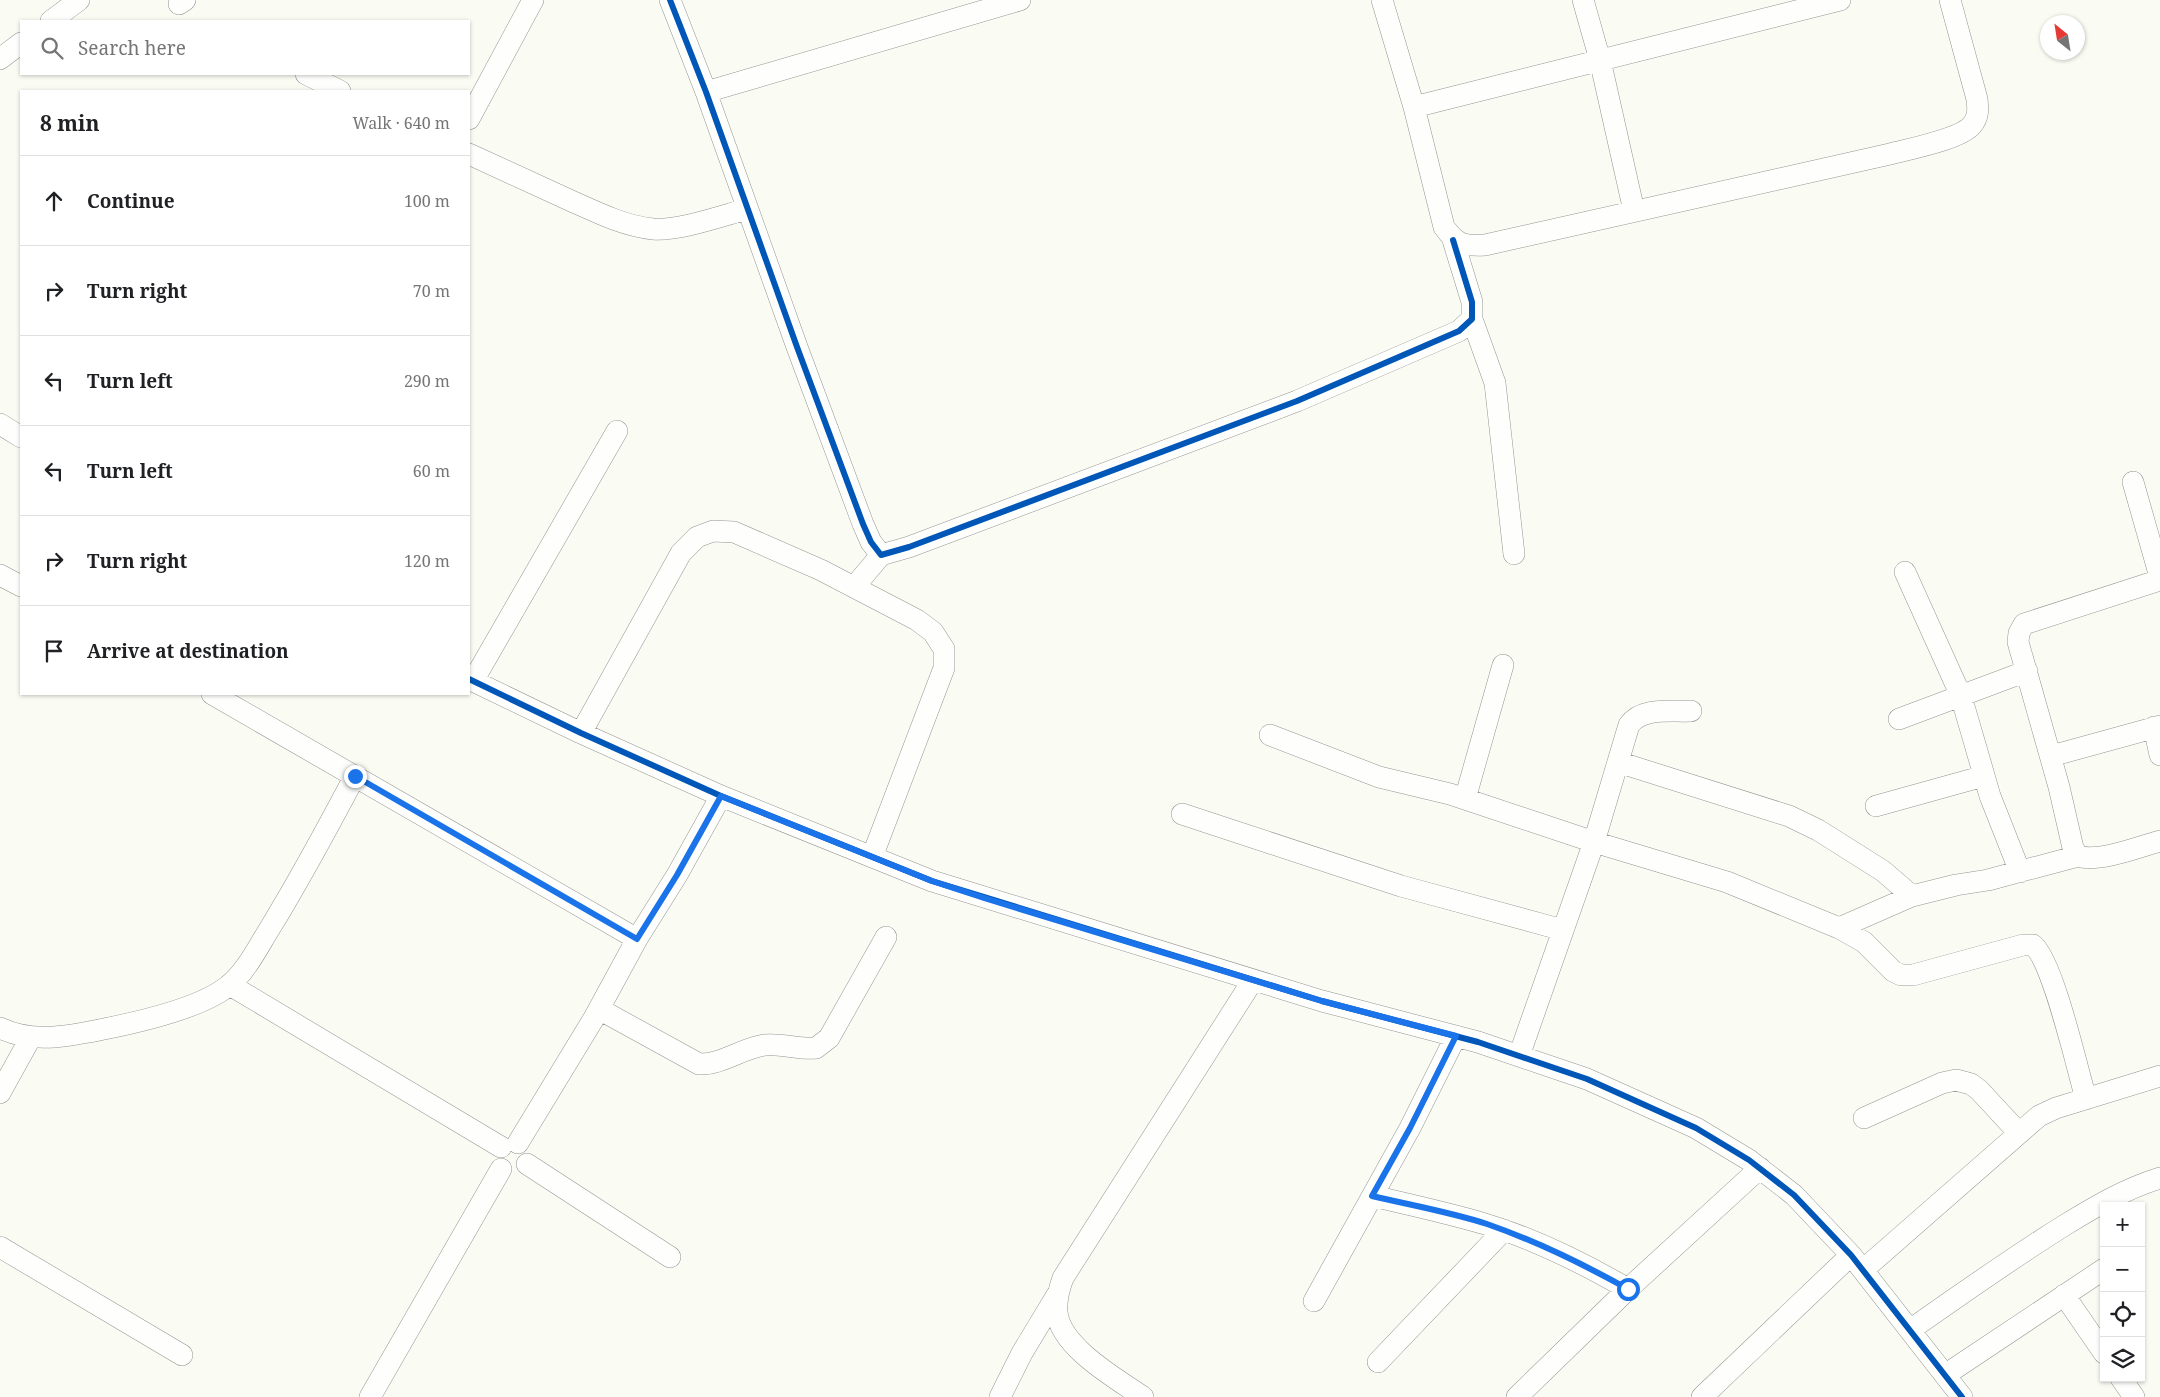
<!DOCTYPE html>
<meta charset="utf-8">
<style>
:root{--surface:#fff;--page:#f2f2f2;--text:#202124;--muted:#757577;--line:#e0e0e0}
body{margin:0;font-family:"Noto Serif",serif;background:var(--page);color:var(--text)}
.controls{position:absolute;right:15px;bottom:15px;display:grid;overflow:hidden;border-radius:0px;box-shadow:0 1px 4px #0004}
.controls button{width:45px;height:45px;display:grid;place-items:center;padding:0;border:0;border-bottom:1px solid var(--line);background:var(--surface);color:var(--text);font:25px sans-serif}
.compass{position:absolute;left:2040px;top:15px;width:45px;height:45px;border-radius:50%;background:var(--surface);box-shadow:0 1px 4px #0004;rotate:330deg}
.stop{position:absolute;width:15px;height:15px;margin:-11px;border:4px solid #1a73e8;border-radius:50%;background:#fff}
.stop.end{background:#1a73e8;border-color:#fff;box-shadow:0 1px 5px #0008}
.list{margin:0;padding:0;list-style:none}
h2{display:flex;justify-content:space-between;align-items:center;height:65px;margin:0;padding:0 20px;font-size:21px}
h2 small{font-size:16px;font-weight:400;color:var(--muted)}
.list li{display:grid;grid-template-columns:32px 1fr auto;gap:15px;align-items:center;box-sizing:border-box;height:90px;padding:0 20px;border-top:1px solid var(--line)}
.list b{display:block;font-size:19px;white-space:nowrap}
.list em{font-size:16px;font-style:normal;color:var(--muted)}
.icon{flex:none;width:28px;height:28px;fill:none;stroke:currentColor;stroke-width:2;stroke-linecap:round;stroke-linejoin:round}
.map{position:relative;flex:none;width:2160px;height:1397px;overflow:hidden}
.search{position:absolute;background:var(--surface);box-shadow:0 1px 4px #0004;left:20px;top:20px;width:450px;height:55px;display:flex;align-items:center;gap:12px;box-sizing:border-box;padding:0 18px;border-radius:0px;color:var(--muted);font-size:19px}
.panel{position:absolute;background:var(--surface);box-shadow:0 1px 4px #0004;left:20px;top:90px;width:450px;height:605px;border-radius:0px}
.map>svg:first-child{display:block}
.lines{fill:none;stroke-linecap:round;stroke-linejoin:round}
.minor-casing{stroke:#949592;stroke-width:22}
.minor{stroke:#fefffd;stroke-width:21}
.cycleway-casing{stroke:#fff;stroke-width:9}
.cycleway{stroke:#0057b8;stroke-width:6}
.route{stroke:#1a73e8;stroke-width:6}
</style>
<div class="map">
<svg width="2160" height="1397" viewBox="0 0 2160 1397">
<rect width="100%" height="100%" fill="#fafcf4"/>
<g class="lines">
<defs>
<path id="minor" d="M 670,0 L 706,92 L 797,347 L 863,524 L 871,542 L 881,555 L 909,547 L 1297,401 L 1459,331 L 1472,319 L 1472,302 L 1453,240
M 1382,0 L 1414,107 L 1444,227 C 1457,245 1463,246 1485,245 L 1890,154 C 1909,149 1961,139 1972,125 C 1979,117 1978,108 1977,99 L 1950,0
M 1583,0 L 1600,60 L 1634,211
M 179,4 L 185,0
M 51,21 L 79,0
M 0,59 L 21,43
M 306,74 L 340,91
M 706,92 L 1020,0
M 1414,107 L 1840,0
M 469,119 L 533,0
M 469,154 C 501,169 534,184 567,199 C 594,211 623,226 653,229 C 679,231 721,216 747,209
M 1472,319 L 1495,383 L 1514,554
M 0,424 L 21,437
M 2133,482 L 2160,577
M 1905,572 L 1961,696 L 1990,796 L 2020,872
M 0,575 L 21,586
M 2160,580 L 2024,624 L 2019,633 L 2018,642 L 2059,787 L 2073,848 L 2078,856 C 2098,863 2139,847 2160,841
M 854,587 L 881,555
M 469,679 L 581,733 L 721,796 L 932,881 L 1322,1001 L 1478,1042 L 1587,1079 L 1696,1128 L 1749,1160 L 1794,1195 L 1851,1255 L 1962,1397
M 473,681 L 617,431
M 212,694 L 637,939
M 1899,719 L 2027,671
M 2154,727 L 2160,755
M 581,733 L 681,553 L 697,537 L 713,531 L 734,532 L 821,570 L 917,620 L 933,632 L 944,649 L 944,668 L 872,857
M 1270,735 L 1379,777 L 1450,794 L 1594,842 L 1727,882 L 1839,928 L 1864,942 L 1893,971 L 1901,975 L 1913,975 L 2023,945 L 2033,945 C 2053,961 2077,1068 2086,1099
M 2051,756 L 2160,726
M 1618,762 L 1789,816 L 1818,830 L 1883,871 L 1912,896
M 1465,799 L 1503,665
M 1876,806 L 1984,776
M 1182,814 L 1401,886 L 1563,930
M 1839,928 L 1912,896 L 1956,885 L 1988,880 L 2078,856
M 230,985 L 501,1147
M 599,1009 L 699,1064 C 722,1065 742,1048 765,1045 C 782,1043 799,1050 816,1048 L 829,1038 L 886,937
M 0,1028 C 33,1044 69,1036 104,1029 C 139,1022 201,1008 228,986 C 246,972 258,947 270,928 C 300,879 328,827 355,776
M 1519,1056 L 1594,842 L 1629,725 C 1642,707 1670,712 1691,711
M 0,1093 L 31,1037
M 1864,1118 L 1942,1083 L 1956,1080 L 1971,1084 L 1979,1090 L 2018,1132
M 518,1143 L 594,1018 L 637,939 L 677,875 L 721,796
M 527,1164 L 670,1257
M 1373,1196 C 1410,1205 1448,1213 1485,1224 C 1535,1239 1583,1263 1628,1289
M 0,1247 L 182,1355
M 1863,1270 L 2039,1116 L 2056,1108 L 2160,1076
M 2064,1295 L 2104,1353
M 1314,1301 L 1410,1128 L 1456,1036
M 1910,1330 C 1961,1294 2012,1258 2065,1225 C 2096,1206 2125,1189 2160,1178
M 1378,1362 L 1504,1230
M 1945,1375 L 2104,1269
M 2121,1378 L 2134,1397
M 370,1397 L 501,1169
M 1000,1397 L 1022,1353 L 1057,1295
M 1143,1397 C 1117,1379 1060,1347 1057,1312 C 1056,1301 1059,1289 1063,1278 L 1253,980
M 1517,1397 L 1628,1289 L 1760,1168
M 1702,1397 L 1851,1255"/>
</defs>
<use href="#minor" class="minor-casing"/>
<use href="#minor" class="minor"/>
<defs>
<path id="cycleway" d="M 670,0 L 706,92 L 797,347 L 863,524 L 871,542 L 881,555 L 909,547 L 1297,401 L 1459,331 L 1472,319 L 1472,302 L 1453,240
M 469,679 L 581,733 L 721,796 L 932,881 L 1322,1001 L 1478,1042 L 1587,1079 L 1696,1128 L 1749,1160 L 1794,1195 L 1851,1255 L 1962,1397"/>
</defs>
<use href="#cycleway" class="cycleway-casing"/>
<use href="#cycleway" class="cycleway"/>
</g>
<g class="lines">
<path class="route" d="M 355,776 L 637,939 L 677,875 L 721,796 L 932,881 L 984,898 L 1322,1001 L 1456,1036 L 1410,1128 L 1372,1196 C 1410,1205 1450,1212 1487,1224 C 1536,1241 1583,1264 1628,1289"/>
</g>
</svg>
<div class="controls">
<button>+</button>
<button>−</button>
<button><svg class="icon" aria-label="locate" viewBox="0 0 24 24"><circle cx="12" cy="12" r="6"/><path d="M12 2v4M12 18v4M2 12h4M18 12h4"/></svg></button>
<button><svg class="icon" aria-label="layers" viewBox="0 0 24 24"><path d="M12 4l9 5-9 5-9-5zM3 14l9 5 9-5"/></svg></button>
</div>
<svg class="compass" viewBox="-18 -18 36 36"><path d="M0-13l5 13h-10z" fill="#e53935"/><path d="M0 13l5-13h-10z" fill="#757577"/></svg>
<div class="stop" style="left:1628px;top:1289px"></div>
<div class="stop end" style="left:355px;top:776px"></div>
<div class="search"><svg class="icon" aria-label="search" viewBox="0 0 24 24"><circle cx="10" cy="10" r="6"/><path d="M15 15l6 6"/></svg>Search here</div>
<section class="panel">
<h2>8 min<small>Walk · 640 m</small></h2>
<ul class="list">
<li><svg class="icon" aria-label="ahead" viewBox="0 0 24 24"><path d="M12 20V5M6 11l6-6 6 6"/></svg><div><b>Continue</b></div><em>100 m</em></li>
<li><svg class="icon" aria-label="right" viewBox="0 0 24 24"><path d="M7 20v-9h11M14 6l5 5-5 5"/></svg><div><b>Turn right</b></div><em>70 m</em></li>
<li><svg class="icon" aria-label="left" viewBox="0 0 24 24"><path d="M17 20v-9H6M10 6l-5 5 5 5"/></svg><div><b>Turn left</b></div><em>290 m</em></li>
<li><svg class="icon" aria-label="left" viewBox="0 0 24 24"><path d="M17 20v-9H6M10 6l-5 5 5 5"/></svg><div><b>Turn left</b></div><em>60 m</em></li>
<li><svg class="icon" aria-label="right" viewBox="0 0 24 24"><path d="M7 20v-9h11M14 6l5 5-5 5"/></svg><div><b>Turn right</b></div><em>120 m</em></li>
<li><svg class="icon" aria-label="arrive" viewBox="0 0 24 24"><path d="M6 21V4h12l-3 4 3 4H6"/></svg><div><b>Arrive at destination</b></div></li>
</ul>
</section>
</div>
